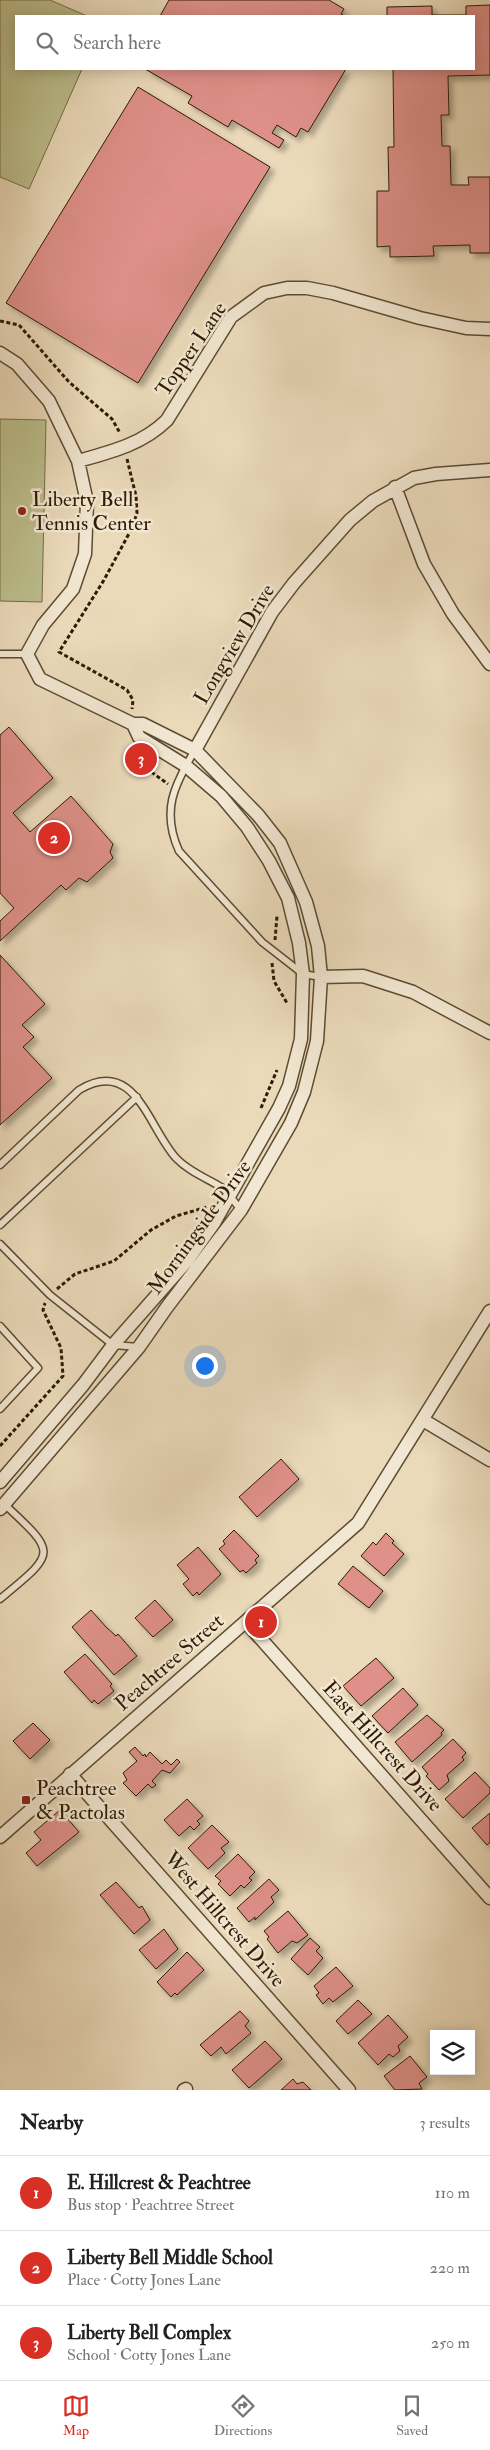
<!DOCTYPE html>
<meta charset="utf-8">
<style>
:root{--surface:#fff;--page:#f2f2f2;--text:#202124;--muted:#757577;--line:#e0e0e0;--accent:#d93025}
body{margin:0;font-family:"IM FELL Double Pica",serif;background:var(--page);color:var(--text)}
.controls{position:absolute;right:15px;bottom:15px;display:grid;overflow:hidden;border-radius:0px;box-shadow:0 2px 12px #0003}
.controls button{width:45px;height:45px;display:grid;place-items:center;padding:0;border:0;border-bottom:1px solid var(--line);background:var(--surface);color:var(--text);font:25px sans-serif}
.you{position:absolute;left:204px;top:1365px;width:18px;height:18px;margin:-12px;border:4px solid #fff;border-radius:50%;background:#1a73e8;box-shadow:0 0 0 8px #1a73e833}
.badge{display:grid;place-items:center;width:32px;height:32px;border-radius:50%;background:var(--accent);color:#fff;font-size:16px;font-weight:700}
.pin{position:absolute;translate:-50% -50%;border:2px solid #fff;box-shadow:0 1px 5px #0006}
.list{margin:0;padding:0;list-style:none}
h2{display:flex;justify-content:space-between;align-items:center;height:65px;margin:0;padding:0 20px;font-size:21px}
h2 small{font-size:16px;font-weight:400;color:var(--muted)}
.list li{display:grid;grid-template-columns:32px 1fr auto;gap:15px;align-items:center;box-sizing:border-box;height:75px;padding:0 20px;border-top:1px solid var(--line)}
.list b{display:block;font-size:19px;white-space:nowrap}
.list p{margin:0;font-size:16px;white-space:nowrap;color:var(--muted)}
.list em{font-size:16px;font-style:normal;color:var(--muted)}
.icon{flex:none;width:28px;height:28px;fill:none;stroke:currentColor;stroke-width:2;stroke-linecap:round;stroke-linejoin:round}
.map{position:relative;flex:none;width:490px;height:2090px;overflow:hidden}
.search{position:absolute;background:var(--surface);box-shadow:0 2px 12px #0003;left:15px;right:15px;top:15px;height:55px;display:flex;align-items:center;gap:12px;box-sizing:border-box;padding:0 18px;border-radius:0px;color:var(--muted);font-size:19px}
.sheet{height:290px;background:var(--surface)}
nav{display:flex;justify-content:space-around;align-items:center;box-sizing:border-box;height:70px;border-top:1px solid var(--line);background:var(--surface);font-size:14px;color:var(--muted)}
nav a{display:grid;justify-items:center;gap:2px}
nav .on{color:var(--accent)}
.map>svg:first-child{display:block}
.pitch{fill:#bcbe8c;stroke:#756c48}
.building{fill:#de9089;stroke:#2e1b04;filter:url(#shadow)}
.lines{fill:none;stroke-linecap:round;stroke-linejoin:round}
.lane-casing{stroke:#5d4b32;stroke-width:9}
.street-casing{stroke:#5d4b32;stroke-width:15}
.path{stroke:#2e1b04;stroke-width:3;stroke-dasharray:4 2.5;stroke-linecap:butt}
.lane{stroke:#f2e7d2;stroke-width:6}
.street{stroke:#f2e7d2;stroke-width:12}
.poi-dot{fill:#8f2418;stroke:#f2e7d2;stroke-width:2}
.labels{text-anchor:middle;stroke-width:5;stroke-linejoin:round;paint-order:stroke}
.street-label{font-size:21px;fill:#2e1b04;stroke:#f2e7d2}
.poi-label{font-size:21px;fill:#2e1b04;stroke:#f2e7d2;text-anchor:start}
</style>
<div class="map">
<svg width="490" height="2090" viewBox="0 0 490 2090">
<defs>
<filter id="shadow"><feDropShadow dx="4.5" dy="4.5" stdDeviation="2.5" flood-color="#0004"/></filter>
</defs>
<rect width="100%" height="100%" fill="#ebdaba"/>
<filter id="stains"><feTurbulence type="fractalNoise" baseFrequency=".004" numOctaves="4"/><feColorMatrix values="0 0 0 0 .2 0 0 0 0 .09 0 0 0 0 .02 0 0 0 .5 -.17"/></filter>
<radialGradient id="worn" r=".72"><stop offset=".6" stop-color="#630" stop-opacity="0"/><stop offset="1" stop-color="#630" stop-opacity=".3"/></radialGradient>
<path class="pitch" d="M 0,0 L 50,0 L 87,16 L 16,16 L 16,69 L 82,69 L 29,189 L 0,177 Z
M 0,419 L 46,420 L 42,602 L 0,601 Z"/>
<path class="building" d="M 169,0 L 329,0 L 344,9 L 341,14 L 345,16 L 160,16 Z
M 490,5 L 490,75 L 448,76 L 449,115 L 441,115 L 442,146 L 450,146 L 451,185 L 469,185 L 468,177 L 490,177 L 490,253 L 470,253 L 470,245 L 433,246 L 434,256 L 390,257 L 390,246 L 377,247 L 377,191 L 389,191 L 388,147 L 394,147 L 393,69 L 474,69 L 474,16 L 374,16 L 387,16 L 387,7 L 432,6 L 432,15 L 466,15 L 466,6 Z
M 145,69 L 346,69 L 308,132 L 301,128 L 296,137 L 277,125 L 272,133 L 284,140 L 279,148 L 232,120 L 228,127 L 188,103 L 192,96 Z
M 138,87 L 270,167 L 138,383 L 6,303 Z
M 9,727 L 53,778 L 13,813 L 30,832 L 71,796 L 113,844 L 110,852 L 113,858 L 87,882 L 79,878 L 66,890 L 61,885 L 0,941 L 0,921 L 14,908 L 0,893 L 0,735 Z
M 0,955 L 45,1004 L 22,1025 L 34,1037 L 23,1047 L 52,1078 L 0,1125 Z
M 281,1459 L 299,1479 L 257,1517 L 239,1497 Z
M 234,1530 L 259,1556 L 255,1560 L 257,1563 L 246,1573 L 243,1570 L 240,1572 L 219,1549 L 225,1544 L 223,1541 Z
M 386,1533 L 394,1541 L 392,1543 L 404,1554 L 384,1576 L 361,1556 L 373,1542 L 376,1545 Z
M 198,1547 L 221,1574 L 199,1595 L 197,1592 L 193,1596 L 183,1584 L 189,1579 L 177,1565 Z
M 353,1566 L 383,1591 L 369,1608 L 338,1584 Z
M 155,1600 L 173,1620 L 153,1637 L 135,1618 Z
M 91,1610 L 106,1627 L 116,1636 L 118,1634 L 137,1656 L 114,1675 L 72,1627 Z
M 85,1654 L 112,1684 L 110,1686 L 114,1691 L 98,1704 L 94,1700 L 92,1703 L 64,1672 Z
M 376,1658 L 394,1678 L 361,1706 L 343,1686 Z
M 403,1688 L 418,1705 L 388,1733 L 372,1716 Z
M 427,1715 L 444,1730 L 441,1733 L 442,1735 L 412,1762 L 395,1742 Z
M 33,1723 L 50,1740 L 30,1759 L 13,1741 Z
M 453,1739 L 466,1753 L 462,1757 L 464,1760 L 447,1775 L 449,1781 L 439,1790 L 426,1776 L 428,1774 L 422,1767 Z
M 135,1747 L 143,1756 L 145,1754 L 146,1757 L 150,1752 L 162,1764 L 166,1760 L 171,1765 L 177,1759 L 180,1762 L 170,1773 L 162,1770 L 152,1781 L 156,1785 L 152,1788 L 148,1784 L 136,1796 L 123,1783 L 127,1780 L 123,1773 L 137,1761 L 129,1752 Z
M 475,1772 L 490,1788 L 490,1793 L 463,1818 L 445,1799 Z
M 187,1799 L 203,1816 L 197,1821 L 200,1824 L 194,1830 L 190,1826 L 179,1836 L 164,1820 Z
M 60,1810 L 79,1832 L 37,1866 L 26,1853 L 41,1840 L 34,1832 Z
M 490,1813 L 490,1842 L 487,1845 L 472,1828 Z
M 212,1825 L 229,1842 L 221,1848 L 225,1853 L 208,1869 L 188,1848 Z
M 238,1854 L 255,1872 L 249,1878 L 252,1880 L 244,1888 L 241,1885 L 230,1896 L 218,1884 L 221,1881 L 215,1876 Z
M 269,1879 L 279,1890 L 271,1897 L 274,1902 L 255,1920 L 255,1917 L 249,1922 L 237,1908 Z
M 116,1882 L 139,1908 L 142,1906 L 150,1920 L 134,1934 L 100,1895 Z
M 288,1911 L 308,1935 L 297,1943 L 292,1941 L 278,1953 L 267,1939 L 269,1937 L 264,1931 Z
M 164,1929 L 178,1949 L 156,1969 L 139,1950 Z
M 310,1938 L 320,1947 L 316,1951 L 323,1958 L 308,1975 L 291,1959 Z
M 187,1952 L 204,1970 L 177,1995 L 175,1993 L 171,1997 L 157,1982 Z
M 336,1967 L 353,1986 L 333,2002 L 329,1998 L 323,2004 L 316,1995 L 319,1993 L 314,1986 Z
M 358,2000 L 372,2014 L 348,2034 L 336,2021 Z
M 240,2011 L 249,2021 L 245,2026 L 251,2033 L 226,2054 L 221,2047 L 211,2056 L 200,2045 Z
M 388,2015 L 408,2037 L 398,2046 L 400,2051 L 393,2057 L 389,2054 L 378,2065 L 358,2043 Z
M 265,2041 L 282,2059 L 249,2088 L 232,2070 Z
M 410,2056 L 427,2077 L 419,2083 L 422,2089 L 395,2090 L 384,2076 Z
M 293,2079 L 297,2084 L 303,2082 L 311,2090 L 281,2090 Z"/>
<g class="lines">
<defs>
<path id="lane" d="M 0,654 L 27,654
M 195,750 C 174,785 161,811 179,851 L 262,942 L 303,974 L 321,977
M 0,1165 L 79,1090 C 135,1056 148,1127 176,1158 C 188,1171 206,1178 221,1187 C 228,1192 235,1203 241,1210
M 0,1225 L 137,1097
M 0,1244 L 50,1295 L 113,1345 L 139,1347
M 0,1326 L 38,1368 L 0,1409
M 0,1599 C 57,1552 58,1554 3,1503"/>
<path id="street" d="M 0,353 L 17,364 L 49,401 L 78,461 L 87,502 L 85,554 L 73,589 L 43,625 L 27,654 L 40,679 L 133,724 L 143,724 L 195,750 L 258,815 L 280,843 L 306,902 L 318,946 L 321,977 L 317,1041 L 304,1092 L 291,1123 L 241,1210 L 167,1307 L 139,1347 L 0,1509
M 78,461 C 111,452 143,444 167,420 L 231,317 L 264,293 L 287,288 L 307,288 L 333,293 L 420,318 L 466,328 L 490,329
M 395,487 L 424,564 L 453,614 L 490,664
M 195,750 L 272,612 L 294,583 L 350,520 L 373,501 L 414,478 L 436,474 L 490,470
M 321,977 L 363,976 L 413,992 L 490,1033
M 423,1420 L 490,1460
M 0,1482 L 83,1385 L 113,1345 L 187,1261 L 214,1223 L 279,1108 L 289,1086 L 301,1039 L 303,974 L 299,943 L 288,898 L 269,861 L 247,827 L 221,796 L 186,766 L 139,737 L 133,724
M 246,1622 L 490,1898
M 70,1774 L 349,2090
M 0,1837 L 358,1523 L 490,1311
M 184,2090 L 186,2089"/>
</defs>
<use href="#lane" class="lane-casing"/>
<use href="#street" class="street-casing"/>
<path class="path" d="M 0,321 L 19,325 L 69,382 L 112,419 L 120,433
M 127,459 L 136,496 L 137,513 L 132,528 L 104,580 L 59,652 L 127,690 L 133,700 L 132,709
M 136,752 L 143,766 L 168,784
M 275,940 L 277,916
M 272,963 L 274,981 L 287,1003
M 261,1108 L 277,1070
M 57,1289 L 75,1274 L 114,1261 L 151,1230 L 176,1216 L 207,1207
M 0,1446 L 63,1376 L 61,1348 L 43,1310 L 45,1303"/>
<use href="#lane" class="lane"/>
<use href="#street" class="street"/>
</g>
<g class="poi-dot">
<circle cx="22" cy="511" r="5"/>
<rect x="21" y="1795" width="10" height="10" rx="2.5"/>
</g>
<g class="labels">
<g class="street-label">
<text transform="translate(191 349) rotate(-56)" y="7">Topper Lane</text>
<text transform="translate(234 644) rotate(-59)" y="7">Longview Drive</text>
<text transform="translate(199 1227) rotate(-54)" y="7">Morningside Drive</text>
<text transform="translate(169 1662) rotate(-41)" y="7">Peachtree Street</text>
<text transform="translate(383 1746) rotate(48)" y="7">East Hillcrest Drive</text>
<text transform="translate(225 1919) rotate(49)" y="7">West Hillcrest Drive</text>
</g>
<g class="poi-label">
<text x="32" y="506">Liberty Bell<tspan x="32" dy="24">Tennis Center</tspan></text>
<text x="36" y="1795">Peachtree<tspan x="36" dy="24">&amp; Pactolas</tspan></text>
</g>
</g>
<rect width="100%" height="100%" filter="url(#stains)"/>
<rect width="100%" height="100%" fill="url(#worn)"/>
</svg>
<div class="controls">
<button><svg class="icon" aria-label="layers" viewBox="0 0 24 24"><path d="M12 4l9 5-9 5-9-5zM3 14l9 5 9-5"/></svg></button>
</div>
<div class="you"></div>
<div class="pin badge" style="left:261px;top:1622px">1</div>
<div class="pin badge" style="left:54px;top:838px">2</div>
<div class="pin badge" style="left:141px;top:759px">3</div>
<div class="search"><svg class="icon" aria-label="search" viewBox="0 0 24 24"><circle cx="10" cy="10" r="6"/><path d="M15 15l6 6"/></svg>Search here</div>
</div>
<section class="sheet">
<h2>Nearby<small>3 results</small></h2>
<ul class="list">
<li><span class="badge">1</span><div><b>E. Hillcrest &amp; Peachtree</b><p>Bus stop · Peachtree Street</p></div><em>110 m</em></li>
<li><span class="badge">2</span><div><b>Liberty Bell Middle School</b><p>Place · Cotty Jones Lane</p></div><em>220 m</em></li>
<li><span class="badge">3</span><div><b>Liberty Bell Complex</b><p>School · Cotty Jones Lane</p></div><em>250 m</em></li>
</ul>
</section>
<nav>
<a class="on"><svg class="icon" aria-label="map" viewBox="0 0 24 24"><path d="M3 6l6-2 6 2 6-2v14l-6 2-6-2-6 2zM9 4v14M15 6v14"/></svg>Map</a>
<a><svg class="icon" aria-label="directions" viewBox="0 0 24 24"><path d="M12 3l9 9-9 9-9-9zM9 14v-3h6M13 9l2 2-2 2"/></svg>Directions</a>
<a><svg class="icon" aria-label="saved" viewBox="0 0 24 24"><path d="M7 4h10v16l-5-4-5 4z"/></svg>Saved</a>
</nav>
